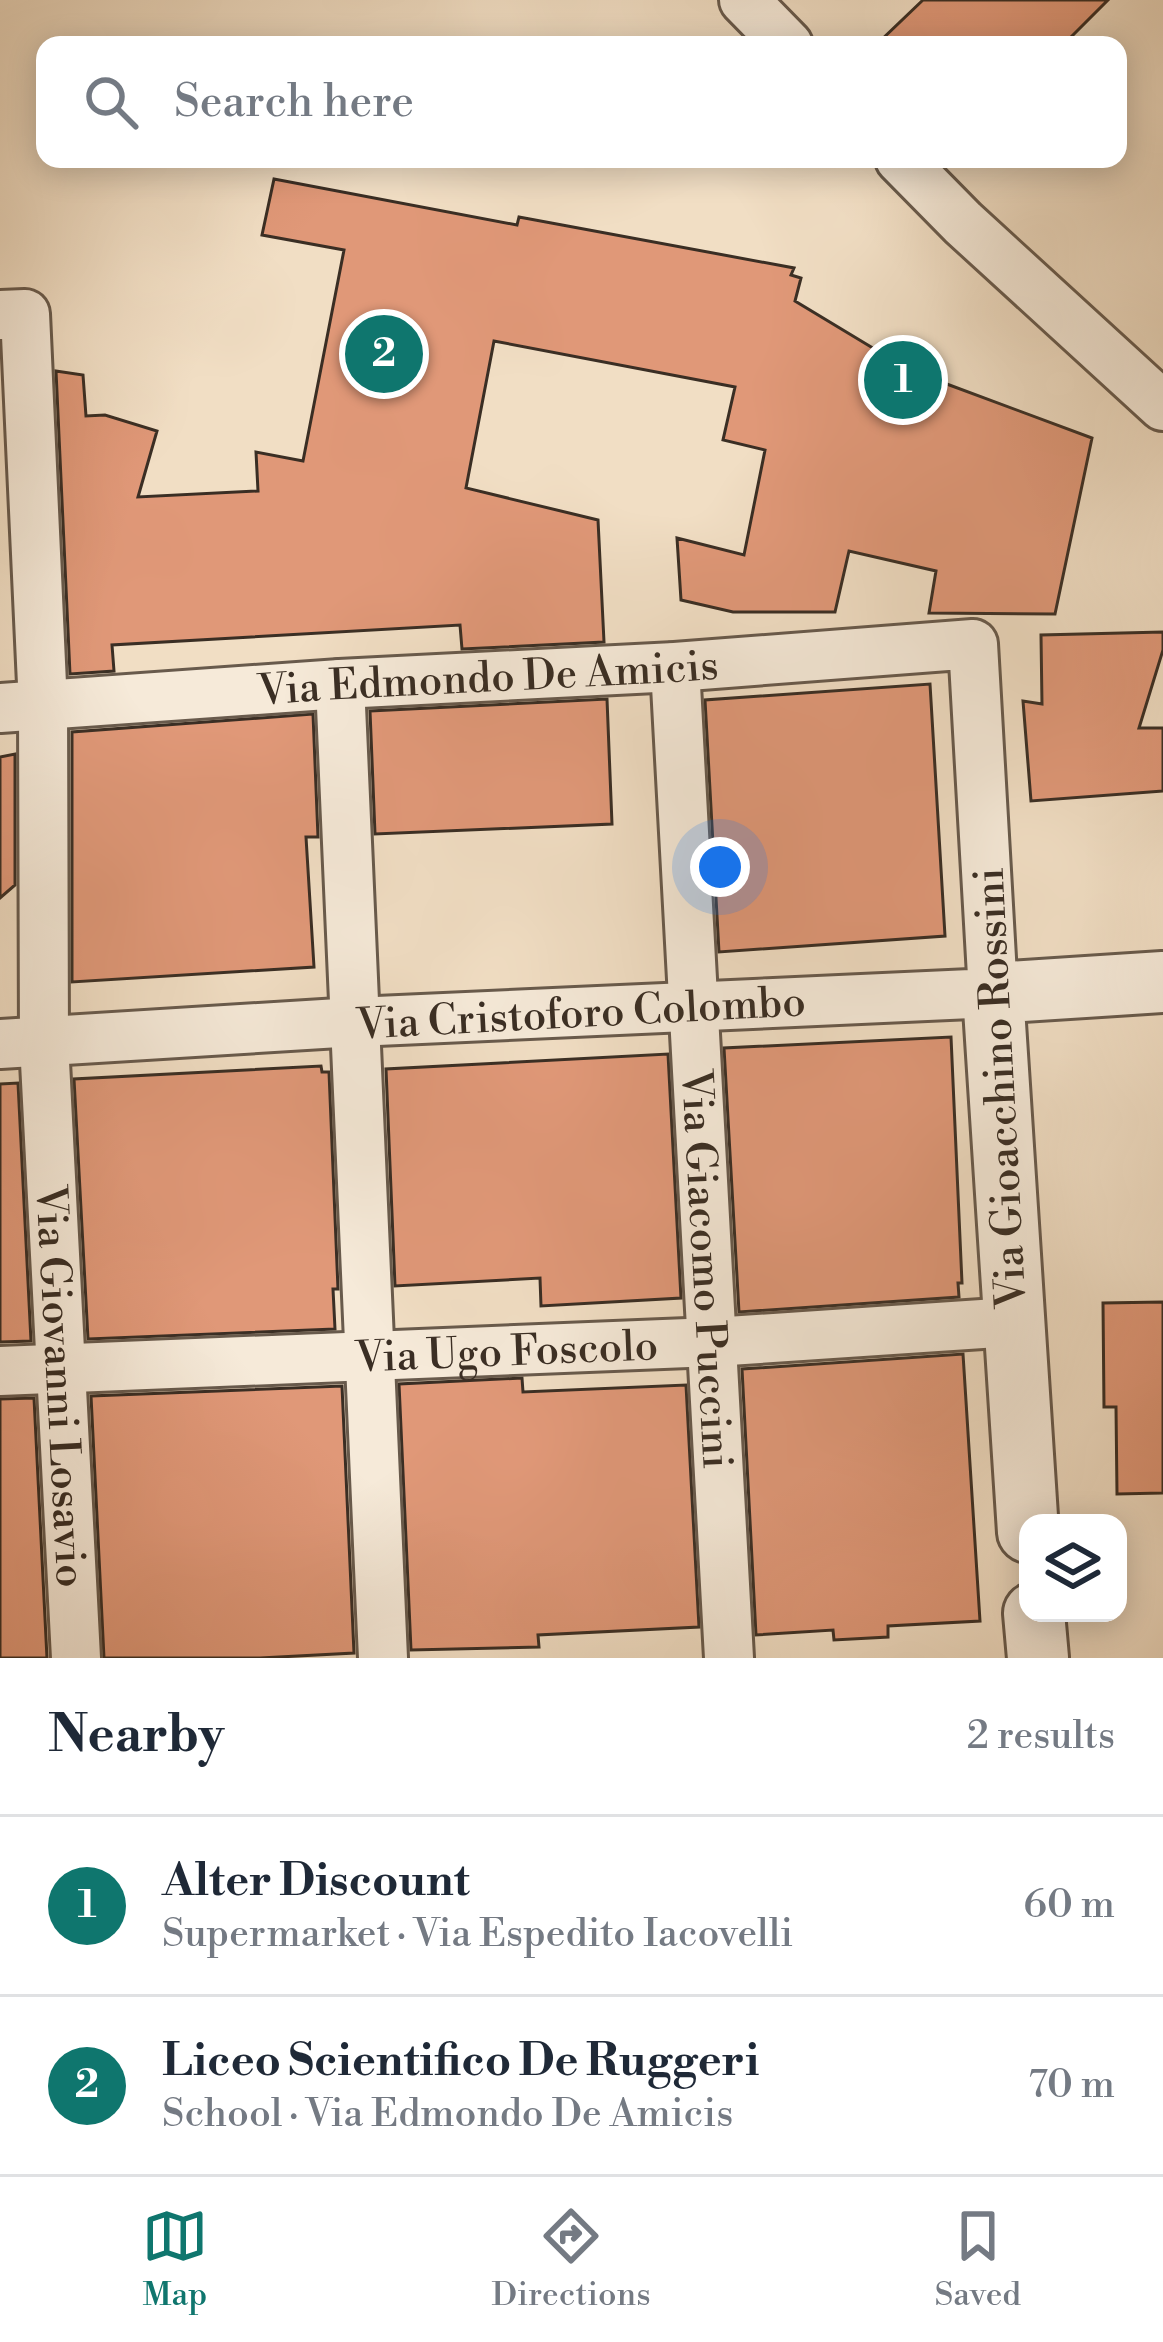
<!DOCTYPE html>
<meta charset="utf-8">
<style>
:root{--surface:#fff;--page:#f2f2f3;--text:#1f2937;--muted:#747a83;--line:#e0e1e3;--accent:#0f766e}
body{margin:0;font-family:"Libre Bodoni",serif;background:var(--page);color:var(--text)}
.controls{position:absolute;right:36px;bottom:36px;display:grid;overflow:hidden;border-radius:24px;box-shadow:0 6px 30px #0003}
.controls button{width:108px;height:108px;display:grid;place-items:center;padding:0;border:0;border-bottom:3px solid var(--line);background:var(--surface);color:var(--text);font:60px sans-serif}
.you{position:absolute;left:720px;top:867px;width:42px;height:42px;margin:-30px;border:9px solid #fff;border-radius:50%;background:#1a73e8;box-shadow:0 0 0 18px #1a73e833}
.badge{display:grid;place-items:center;width:78px;height:78px;border-radius:50%;background:var(--accent);color:#fff;font-size:39px;font-weight:700}
.pin{position:absolute;translate:-50% -50%;border:6px solid #fff;box-shadow:0 3px 12px #0006}
.list{margin:0;padding:0;list-style:none}
h2{display:flex;justify-content:space-between;align-items:center;height:156px;margin:0;padding:0 48px;font-size:51px}
h2 small{font-size:39px;font-weight:400;color:var(--muted)}
.list li{display:grid;grid-template-columns:78px 1fr auto;gap:36px;align-items:center;box-sizing:border-box;height:180px;padding:0 48px;border-top:3px solid var(--line)}
.list b{display:block;font-size:45px;white-space:nowrap}
.list p{margin:0;font-size:39px;white-space:nowrap;color:var(--muted)}
.list em{font-size:39px;font-style:normal;color:var(--muted)}
.icon{flex:none;width:66px;height:66px;fill:none;stroke:currentColor;stroke-width:2;stroke-linecap:round;stroke-linejoin:round}
.map{position:relative;flex:none;width:1163px;height:1658px;overflow:hidden}
.search{position:absolute;background:var(--surface);box-shadow:0 6px 30px #0003;left:36px;right:36px;top:36px;height:132px;display:flex;align-items:center;gap:30px;box-sizing:border-box;padding:0 42px;border-radius:24px;color:var(--muted);font-size:45px}
.sheet{height:516px;background:var(--surface)}
nav{display:flex;justify-content:space-around;align-items:center;box-sizing:border-box;height:168px;border-top:3px solid var(--line);background:var(--surface);font-size:33px;color:var(--muted)}
nav a{display:grid;justify-items:center;gap:6px}
nav .on{color:var(--accent)}
.map>svg:first-child{display:block}
.building{fill:#e09878;stroke:#3a2e24;stroke-width:3}
.lines{fill:none;stroke-linecap:round;stroke-linejoin:round}
.minor-casing{stroke:#685a4c;stroke-width:54}
.tertiary-casing{stroke:#685a4c;stroke-width:66}
.minor{stroke:#f6ead9;stroke-width:48}
.tertiary{stroke:#f6ead9;stroke-width:60}
.labels{text-anchor:middle;stroke-width:12;stroke-linejoin:round;paint-order:stroke}
.street-label{font-size:42px;fill:#3a2e24;stroke:#f6ead9}
</style>
<div class="map">
<svg width="1163" height="1658" viewBox="0 0 1163 1658">
<rect width="100%" height="100%" fill="#f1dec4"/>
<filter id="stains"><feTurbulence type="fractalNoise" baseFrequency=".00167" numOctaves="4"/><feColorMatrix values="0 0 0 0 .2 0 0 0 0 .09 0 0 0 0 .02 0 0 0 .5 -.17"/></filter>
<radialGradient id="worn" r=".72"><stop offset=".6" stop-color="#630" stop-opacity="0"/><stop offset="1" stop-color="#630" stop-opacity=".3"/></radialGradient>
<path class="building" d="M 923,0 L 1108,0 L 1063,45 L 876,45 Z
M 274,179 L 517,225 L 519,217 L 794,268 L 791,275 L 801,278 L 795,301 L 891,359 L 936,380 L 1092,438 L 1055,614 L 929,613 L 936,571 L 849,551 L 835,612 L 733,612 L 681,600 L 677,538 L 744,555 L 765,450 L 723,440 L 735,387 L 494,341 L 466,488 L 598,520 L 604,642 L 462,649 L 460,625 L 112,645 L 114,671 L 70,674 L 56,371 L 83,375 L 86,416 L 105,415 L 157,431 L 138,497 L 258,491 L 256,452 L 303,461 L 344,250 L 262,235 Z
M 1163,632 L 1163,650 L 1139,728 L 1163,728 L 1163,791 L 1031,801 L 1023,701 L 1042,704 L 1041,635 Z
M 930,684 L 945,936 L 719,952 L 705,700 Z
M 607,699 L 612,824 L 375,834 L 370,711 Z
M 313,714 L 318,837 L 306,837 L 314,967 L 72,982 L 72,732 Z
M 15,754 L 15,885 L 0,898 L 0,757 Z
M 951,1037 L 962,1283 L 958,1283 L 959,1297 L 739,1312 L 724,1048 Z
M 668,1054 L 681,1298 L 541,1306 L 540,1278 L 395,1286 L 386,1069 Z
M 321,1066 L 322,1072 L 329,1072 L 338,1289 L 333,1289 L 335,1329 L 88,1339 L 74,1079 Z
M 18,1083 L 31,1341 L 0,1342 L 0,1084 Z
M 1163,1302 L 1163,1493 L 1117,1494 L 1116,1407 L 1104,1407 L 1103,1303 Z
M 963,1354 L 980,1621 L 888,1626 L 888,1637 L 834,1640 L 833,1630 L 756,1635 L 742,1369 Z
M 522,1378 L 523,1392 L 686,1385 L 699,1627 L 538,1635 L 539,1647 L 411,1650 L 399,1384 Z
M 342,1386 L 354,1653 L 260,1658 L 104,1658 L 91,1396 Z
M 34,1398 L 47,1658 L 0,1658 L 0,1399 Z"/>
<g class="lines">
<defs>
<g id="minor">
<path d="M 744,0 L 788,45"/>
<path d="M 900,159 L 963,223 L 1163,406"/>
<path id="s1" d="M 0,315 L 25,314 L 43,706 L 44,1043 L 76,1658"/>
<path id="s2" d="M 675,667 L 729,1658"/>
<path d="M 340,684 L 383,1658"/>
<path id="s3" d="M 0,708 L 340,684 L 675,667 L 973,644 L 993,993 L 355,1022 L 0,1044"/>
<path id="s4" d="M 0,1371 L 713,1342 L 1012,1322"/>
</g>
<path id="tertiary" d="M 1028,1532 L 993,993 L 1163,982
M 1034,1613 L 1038,1658"/>
</defs>
<use href="#minor" class="minor-casing"/>
<use href="#tertiary" class="tertiary-casing"/>
<use href="#minor" class="minor"/>
<use href="#tertiary" class="tertiary"/>
</g>
<g class="labels">
<g class="street-label">
<text dy="15" stroke="none"><textPath href="#s3" startOffset="489">Via Edmondo De Amicis</textPath></text>
<text transform="translate(581 1012) rotate(-3)" y="15">Via Cristoforo Colombo</text>
<text transform="translate(999 1088) rotate(-93)" y="15">Via Gioacchino Rossini</text>
<text dy="15" stroke="none"><textPath href="#s2" startOffset="603">Via Giacomo Puccini</textPath></text>
<text dy="15" stroke="none"><textPath href="#s4" startOffset="507">Via Ugo Foscolo</textPath></text>
<text dy="15" stroke="none"><textPath href="#s1" startOffset="1098">Via Giovanni Losavio</textPath></text>
</g>
</g>
<rect width="100%" height="100%" filter="url(#stains)"/>
<rect width="100%" height="100%" fill="url(#worn)"/>
</svg>
<div class="controls">
<button><svg class="icon" aria-label="layers" viewBox="0 0 24 24"><path d="M12 4l9 5-9 5-9-5zM3 14l9 5 9-5"/></svg></button>
</div>
<div class="you"></div>
<div class="pin badge" style="left:903px;top:380px">1</div>
<div class="pin badge" style="left:384px;top:354px">2</div>
<div class="search"><svg class="icon" aria-label="search" viewBox="0 0 24 24"><circle cx="10" cy="10" r="6"/><path d="M15 15l6 6"/></svg>Search here</div>
</div>
<section class="sheet">
<h2>Nearby<small>2 results</small></h2>
<ul class="list">
<li><span class="badge">1</span><div><b>Alter Discount</b><p>Supermarket · Via Espedito Iacovelli</p></div><em>60 m</em></li>
<li><span class="badge">2</span><div><b>Liceo Scientifico De Ruggeri</b><p>School · Via Edmondo De Amicis</p></div><em>70 m</em></li>
</ul>
</section>
<nav>
<a class="on"><svg class="icon" aria-label="map" viewBox="0 0 24 24"><path d="M3 6l6-2 6 2 6-2v14l-6 2-6-2-6 2zM9 4v14M15 6v14"/></svg>Map</a>
<a><svg class="icon" aria-label="directions" viewBox="0 0 24 24"><path d="M12 3l9 9-9 9-9-9zM9 14v-3h6M13 9l2 2-2 2"/></svg>Directions</a>
<a><svg class="icon" aria-label="saved" viewBox="0 0 24 24"><path d="M7 4h10v16l-5-4-5 4z"/></svg>Saved</a>
</nav>
